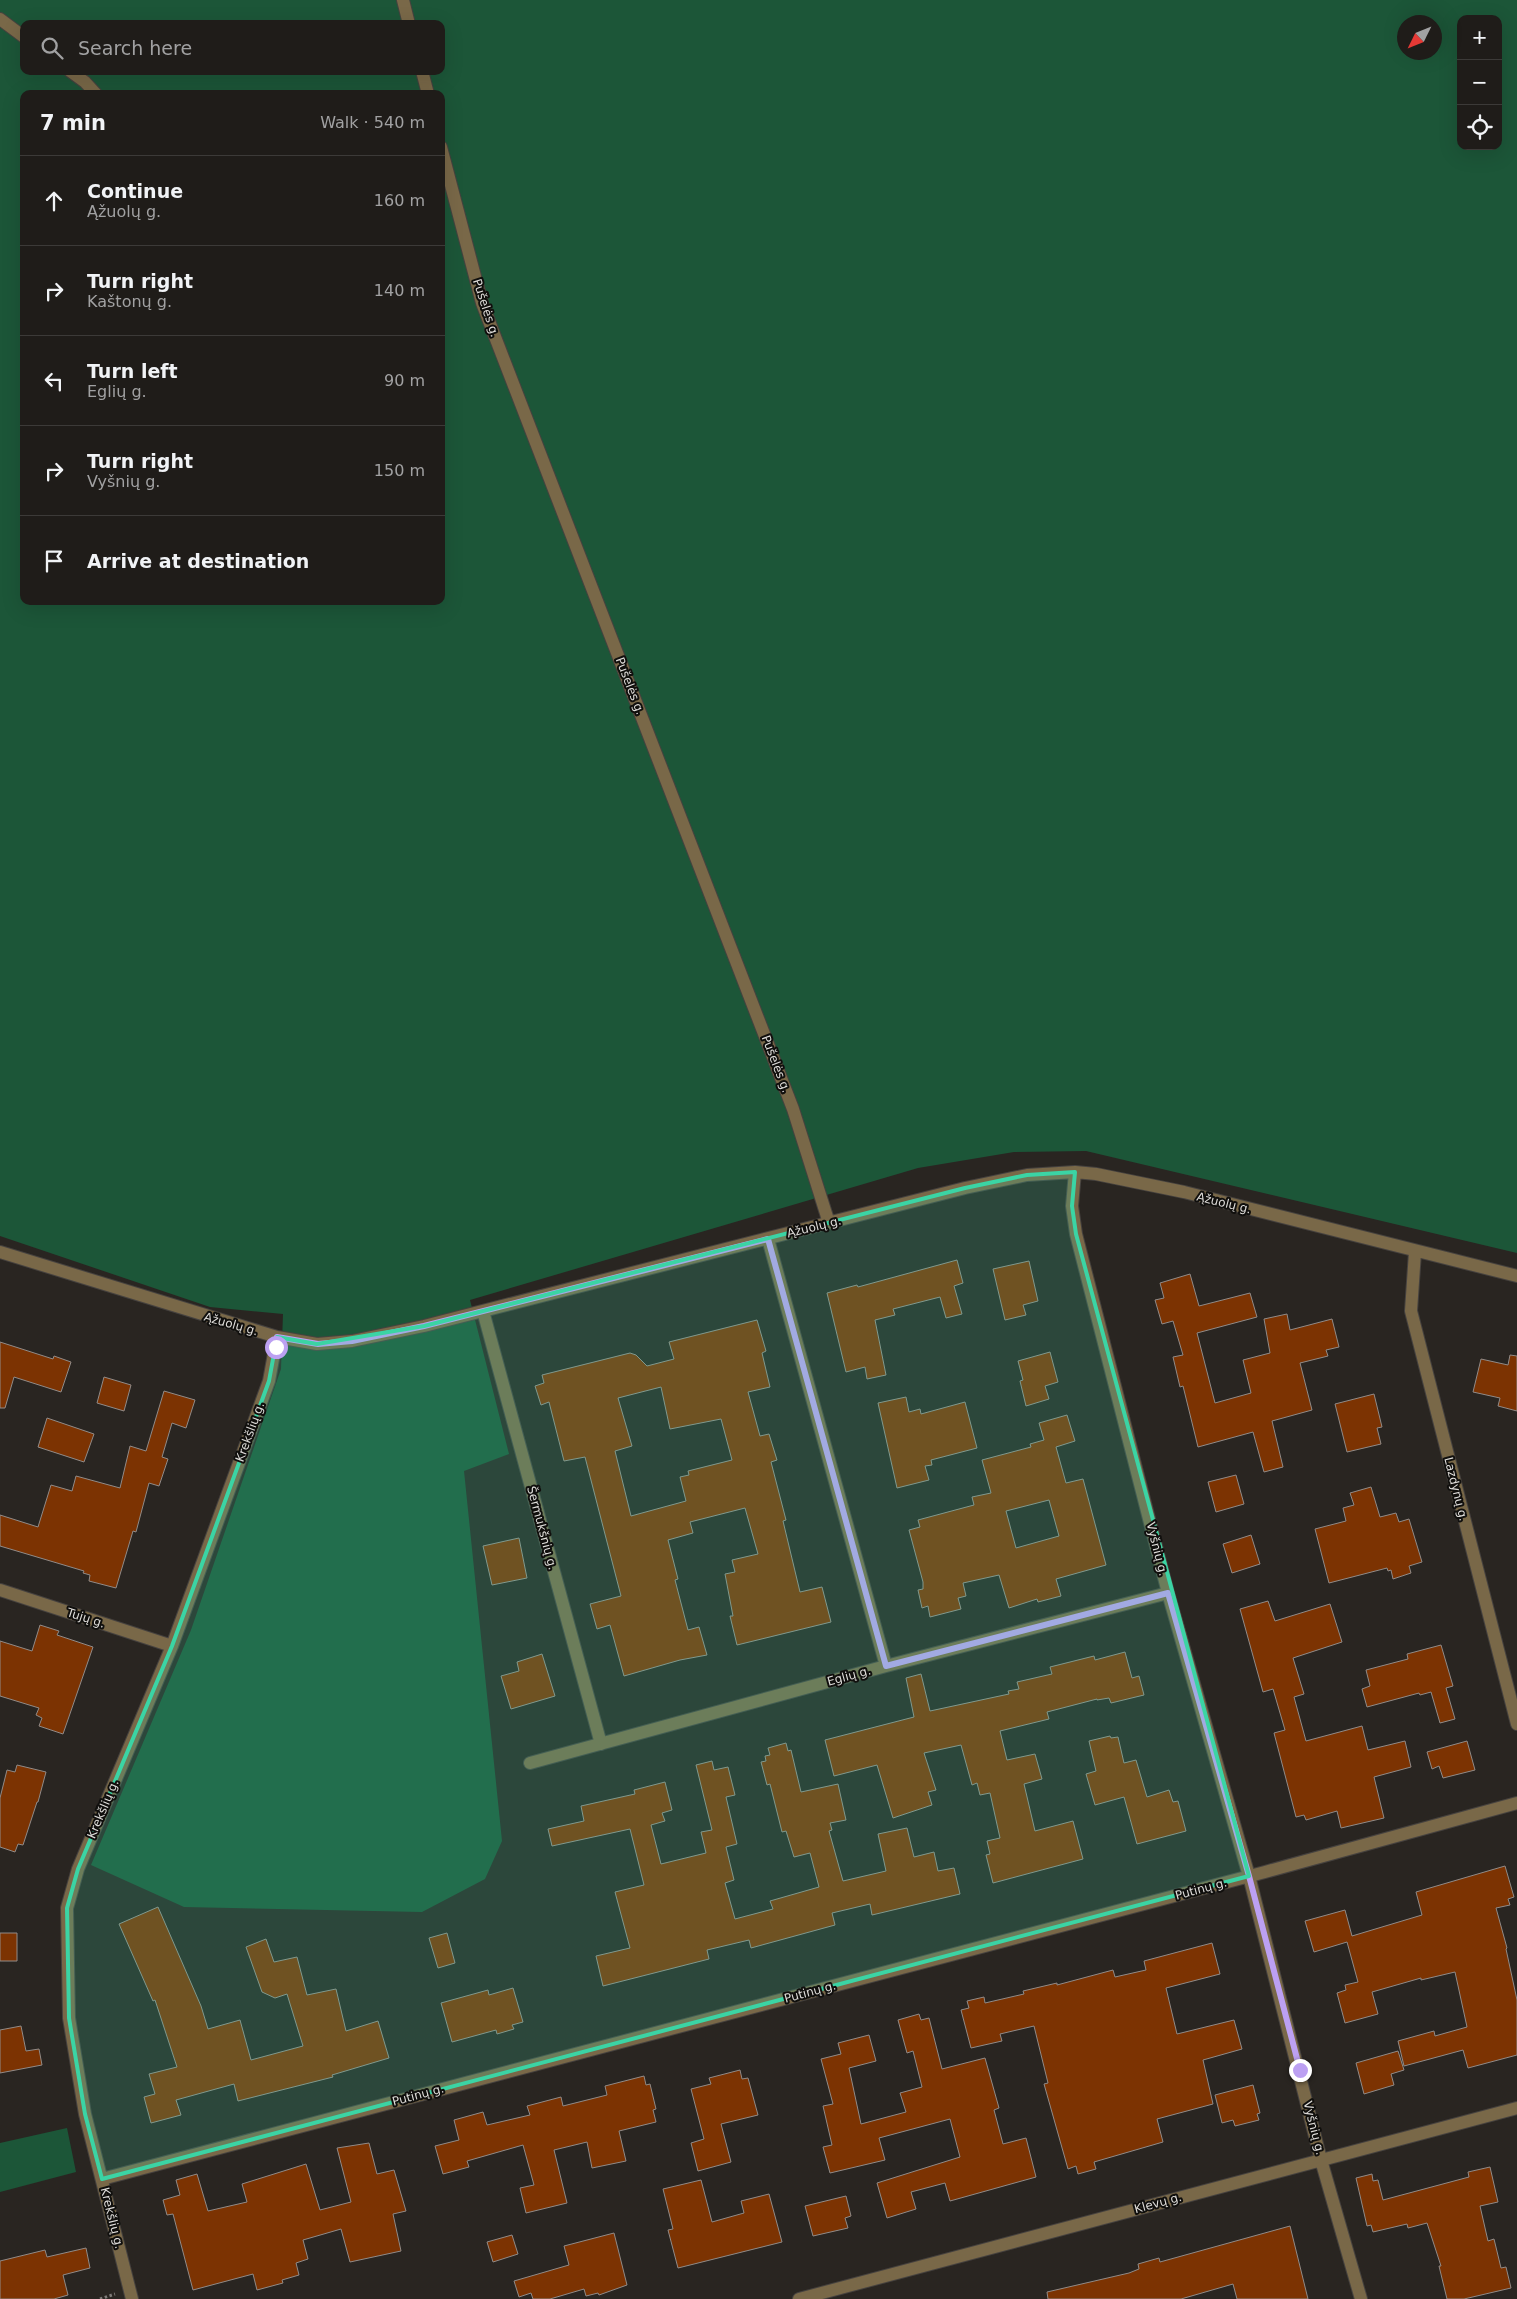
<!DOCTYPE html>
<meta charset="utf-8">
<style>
:root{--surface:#1f1c19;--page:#272522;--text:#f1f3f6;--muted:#a1a1a2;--line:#3c3a38}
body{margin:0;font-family:"DejaVu Sans",sans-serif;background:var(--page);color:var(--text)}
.controls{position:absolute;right:15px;top:15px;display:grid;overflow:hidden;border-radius:10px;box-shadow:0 5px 20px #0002}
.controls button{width:45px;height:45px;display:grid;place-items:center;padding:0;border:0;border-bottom:1px solid var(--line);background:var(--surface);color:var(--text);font:25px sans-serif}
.compass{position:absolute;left:1397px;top:15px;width:45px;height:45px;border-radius:50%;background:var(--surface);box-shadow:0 5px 20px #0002;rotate:227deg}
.stop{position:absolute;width:15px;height:15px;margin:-11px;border:4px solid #bca0f2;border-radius:50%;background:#fff}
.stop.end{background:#bca0f2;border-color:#fff;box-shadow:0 1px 5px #0008}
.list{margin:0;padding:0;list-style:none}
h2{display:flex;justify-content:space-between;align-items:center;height:65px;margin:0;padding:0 20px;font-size:21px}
h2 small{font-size:16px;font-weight:400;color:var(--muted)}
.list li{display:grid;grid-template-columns:32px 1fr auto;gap:15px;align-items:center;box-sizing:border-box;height:90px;padding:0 20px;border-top:1px solid var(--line)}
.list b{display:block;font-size:19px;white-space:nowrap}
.list p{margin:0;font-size:16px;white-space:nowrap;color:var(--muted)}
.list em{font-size:16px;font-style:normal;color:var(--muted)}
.icon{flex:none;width:28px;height:28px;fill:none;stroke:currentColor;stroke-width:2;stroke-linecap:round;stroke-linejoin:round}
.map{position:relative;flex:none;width:1517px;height:2299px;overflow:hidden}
.search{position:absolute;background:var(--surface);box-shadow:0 5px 20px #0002;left:20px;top:20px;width:425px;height:55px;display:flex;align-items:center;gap:12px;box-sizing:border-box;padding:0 18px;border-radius:10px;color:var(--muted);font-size:19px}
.panel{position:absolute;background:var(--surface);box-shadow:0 5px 20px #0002;left:20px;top:90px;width:425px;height:515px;border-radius:10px}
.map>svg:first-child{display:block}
.green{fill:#1c5638;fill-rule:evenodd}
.building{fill:#7c3302;stroke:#918b88;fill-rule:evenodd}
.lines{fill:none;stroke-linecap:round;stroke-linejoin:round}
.minor-casing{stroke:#46423f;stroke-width:14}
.path{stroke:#7f7c79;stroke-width:3;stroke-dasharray:2.5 2.5;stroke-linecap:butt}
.minor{stroke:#796848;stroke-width:12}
.route{stroke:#bca0f2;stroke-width:6}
.marked{fill:#3bd4a4;fill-opacity:0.2;stroke:#3bd4a4;stroke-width:4;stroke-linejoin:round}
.labels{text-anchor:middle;stroke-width:4;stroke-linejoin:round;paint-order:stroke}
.street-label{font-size:12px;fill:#dfddda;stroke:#100f0d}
</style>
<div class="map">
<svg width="1517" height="2299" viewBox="0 0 1517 2299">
<rect width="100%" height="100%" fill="#292521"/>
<path class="green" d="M 0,0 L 1517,0 L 1517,1253 L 1086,1151 L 1014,1152 L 918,1168 L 470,1300 L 509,1454 L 464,1471 L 502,1841 L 485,1879 L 422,1912 L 184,1907 L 91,1865 L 191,1630 L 281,1369 L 283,1314 L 210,1307 L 0,1236 ZM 1461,19 L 1498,19 L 1498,146 L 1461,146 ZM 1404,22 L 1434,22 L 1434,52 L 1404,52 ZM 24,24 L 441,24 L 441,71 L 24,71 ZM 24,94 L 441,94 L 441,601 L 24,601 Z
M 67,2128 L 76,2172 L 0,2192 L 0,2143 Z"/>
<path class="building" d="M 957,1260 L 963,1283 L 954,1286 L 962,1314 L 946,1318 L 940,1297 L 893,1309 L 895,1315 L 875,1320 L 886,1375 L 867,1379 L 865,1367 L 846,1372 L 827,1293 L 857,1285 L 858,1287 Z
M 1029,1261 L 1038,1301 L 1023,1305 L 1026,1315 L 1005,1320 L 993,1269 Z
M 1190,1274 L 1199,1306 L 1250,1293 L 1257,1317 L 1197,1333 L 1215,1403 L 1251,1393 L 1243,1360 L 1270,1353 L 1264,1319 L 1287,1314 L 1290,1330 L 1332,1319 L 1339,1347 L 1326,1350 L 1328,1356 L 1300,1363 L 1312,1410 L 1272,1421 L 1283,1467 L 1264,1472 L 1253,1432 L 1198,1447 L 1183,1386 L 1180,1387 L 1173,1357 L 1183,1355 L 1173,1321 L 1162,1324 L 1155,1300 L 1164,1298 L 1160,1283 Z
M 757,1320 L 766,1351 L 762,1353 L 770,1387 L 748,1392 L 760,1436 L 769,1434 L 777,1460 L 771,1462 L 786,1520 L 783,1521 L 800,1592 L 822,1587 L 831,1622 L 737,1645 L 730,1616 L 733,1616 L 725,1574 L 735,1572 L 732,1560 L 758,1554 L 745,1508 L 690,1522 L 693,1533 L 668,1540 L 678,1579 L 675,1580 L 688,1630 L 699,1627 L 707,1655 L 680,1660 L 624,1676 L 610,1625 L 597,1629 L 590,1604 L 621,1596 L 585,1457 L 564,1461 L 549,1402 L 541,1405 L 535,1386 L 544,1383 L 542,1375 L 630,1353 L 636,1355 L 647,1366 L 674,1359 L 669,1342 ZM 661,1387 L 670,1429 L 721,1419 L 732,1460 L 688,1471 L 689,1475 L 680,1477 L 686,1501 L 631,1516 L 615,1451 L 632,1446 L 618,1398 Z
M 0,1342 L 53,1359 L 54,1356 L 71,1362 L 61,1392 L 14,1377 L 5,1408 L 0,1408 Z
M 1050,1352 L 1058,1382 L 1045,1386 L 1049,1399 L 1026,1406 L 1020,1381 L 1023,1380 L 1018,1361 Z
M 1510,1355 L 1517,1356 L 1517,1411 L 1498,1406 L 1500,1398 L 1473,1392 L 1481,1359 L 1508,1365 Z
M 104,1377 L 131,1385 L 124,1411 L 97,1403 Z
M 164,1391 L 195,1400 L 186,1428 L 172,1423 L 162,1457 L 168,1459 L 159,1486 L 149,1483 L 136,1532 L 133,1531 L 116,1588 L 89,1581 L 90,1575 L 83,1573 L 84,1571 L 0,1546 L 0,1515 L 38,1527 L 51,1485 L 72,1491 L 76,1476 L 120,1488 L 130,1446 L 146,1451 Z
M 1374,1394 L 1382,1427 L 1377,1428 L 1381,1444 L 1347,1452 L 1335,1404 Z
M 906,1397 L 909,1412 L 920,1409 L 921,1414 L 965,1402 L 977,1448 L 931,1460 L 932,1465 L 925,1466 L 929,1480 L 897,1488 L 878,1403 Z
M 1067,1415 L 1075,1441 L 1056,1447 L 1066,1483 L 1083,1479 L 1106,1565 L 1056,1579 L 1061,1596 L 1038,1602 L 1037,1599 L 1009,1608 L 999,1575 L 963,1583 L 966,1596 L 958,1598 L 961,1609 L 930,1617 L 928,1606 L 922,1608 L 918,1590 L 923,1589 L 923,1582 L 909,1530 L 920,1527 L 918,1520 L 974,1505 L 972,1497 L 991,1493 L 982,1460 L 1031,1447 L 1030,1444 L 1044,1440 L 1039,1423 ZM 1049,1500 L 1059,1536 L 1016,1548 L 1006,1511 Z
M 47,1418 L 94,1434 L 84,1462 L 38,1447 Z
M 1236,1475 L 1244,1504 L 1216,1512 L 1208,1482 Z
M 1371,1487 L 1380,1517 L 1396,1513 L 1399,1522 L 1409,1519 L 1422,1562 L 1409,1566 L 1411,1573 L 1393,1579 L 1391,1570 L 1388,1571 L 1387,1568 L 1329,1583 L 1315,1529 L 1346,1521 L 1343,1508 L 1354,1505 L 1350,1493 Z
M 1251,1535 L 1260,1564 L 1232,1573 L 1223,1544 Z
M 519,1538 L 527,1578 L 492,1585 L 483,1546 Z
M 1268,1601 L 1275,1621 L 1330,1604 L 1342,1642 L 1293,1658 L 1304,1694 L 1294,1697 L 1306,1741 L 1362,1726 L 1368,1750 L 1405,1741 L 1411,1767 L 1374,1777 L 1384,1818 L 1341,1828 L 1337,1811 L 1306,1820 L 1304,1815 L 1296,1817 L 1274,1733 L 1285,1730 L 1273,1689 L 1263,1692 L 1240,1609 Z
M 40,1625 L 59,1631 L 57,1635 L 93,1647 L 63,1734 L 39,1726 L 42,1718 L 36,1715 L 39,1708 L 0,1696 L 0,1641 L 32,1651 Z
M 1441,1645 L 1453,1686 L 1446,1688 L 1455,1719 L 1440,1723 L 1431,1692 L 1420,1695 L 1419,1693 L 1367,1707 L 1362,1689 L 1370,1686 L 1366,1670 L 1408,1659 L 1407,1654 Z
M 1125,1652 L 1132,1678 L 1139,1676 L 1144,1695 L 1111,1703 L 1109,1698 L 1097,1700 L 1097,1699 L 1047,1712 L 1049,1719 L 1000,1731 L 1007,1760 L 1035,1754 L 1042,1779 L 1024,1784 L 1035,1831 L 1073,1821 L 1083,1859 L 993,1883 L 986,1855 L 990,1854 L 987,1841 L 1000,1838 L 990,1793 L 980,1795 L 977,1783 L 972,1785 L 961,1745 L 924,1753 L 936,1790 L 928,1792 L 932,1805 L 893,1818 L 877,1765 L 834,1776 L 825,1740 L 914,1717 L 906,1678 L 921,1674 L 930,1711 L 1009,1694 L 1008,1691 L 1019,1689 L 1017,1682 L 1052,1674 L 1050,1667 L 1094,1656 L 1095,1660 Z
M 542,1654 L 555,1696 L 511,1709 L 501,1676 L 519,1671 L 517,1662 Z
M 1110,1736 L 1111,1738 L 1118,1737 L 1124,1763 L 1136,1760 L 1147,1797 L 1169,1790 L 1173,1802 L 1178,1801 L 1186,1831 L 1137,1844 L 1124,1797 L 1095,1805 L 1086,1774 L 1096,1771 L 1089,1741 Z
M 1467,1741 L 1475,1770 L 1443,1778 L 1439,1766 L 1432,1769 L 1427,1752 Z
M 786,1743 L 788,1751 L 791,1750 L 801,1792 L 838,1784 L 846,1820 L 830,1823 L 832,1830 L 829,1831 L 843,1881 L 886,1871 L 878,1834 L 907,1828 L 914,1857 L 934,1852 L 938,1871 L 954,1868 L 960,1894 L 872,1915 L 870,1904 L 832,1913 L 835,1925 L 751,1948 L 749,1940 L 707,1950 L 709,1959 L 603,1986 L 596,1956 L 630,1948 L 615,1892 L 644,1885 L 630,1829 L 552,1846 L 548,1829 L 584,1821 L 581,1806 L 635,1794 L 634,1790 L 665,1782 L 672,1810 L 662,1813 L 665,1821 L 651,1825 L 661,1864 L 706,1853 L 701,1832 L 712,1830 L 696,1765 L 712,1761 L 714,1770 L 728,1767 L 735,1795 L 726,1797 L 737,1844 L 726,1847 L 734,1880 L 725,1883 L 735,1919 L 773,1909 L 770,1901 L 819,1887 L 810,1853 L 794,1857 L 786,1831 L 782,1832 L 770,1784 L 767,1785 L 761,1762 L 766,1761 L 765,1756 L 770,1755 L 768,1748 Z
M 17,1765 L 46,1772 L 38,1802 L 37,1802 L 23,1845 L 18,1844 L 15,1852 L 0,1847 L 0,1798 L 7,1770 L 15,1772 Z
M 1505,1866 L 1514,1897 L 1508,1899 L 1510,1905 L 1496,1908 L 1507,1948 L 1506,1949 L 1517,2000 L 1517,2055 L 1468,2068 L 1463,2050 L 1404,2066 L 1398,2041 L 1434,2031 L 1435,2036 L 1467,2027 L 1455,1972 L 1421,1980 L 1421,1978 L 1372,1992 L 1378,2014 L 1345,2023 L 1337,1993 L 1346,1990 L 1345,1985 L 1358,1982 L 1347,1942 L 1314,1952 L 1305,1921 L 1345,1910 L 1352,1936 L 1422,1915 L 1416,1892 Z
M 158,1907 L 201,2006 L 208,2029 L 240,2020 L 251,2060 L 303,2046 L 287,1994 L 275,1998 L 262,1992 L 246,1947 L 266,1939 L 274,1962 L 297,1957 L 307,1995 L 336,1989 L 346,2031 L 378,2021 L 389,2058 L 332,2075 L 333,2077 L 238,2101 L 234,2084 L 176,2100 L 181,2115 L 151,2123 L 144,2097 L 155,2094 L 149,2074 L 177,2067 L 155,2000 L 153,2001 L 119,1924 Z
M 0,1933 L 17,1933 L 17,1961 L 0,1961 Z
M 447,1933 L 455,1963 L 438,1968 L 429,1938 Z
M 1212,1943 L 1220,1974 L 1166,1988 L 1177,2034 L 1234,2020 L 1242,2049 L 1203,2060 L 1213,2104 L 1157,2119 L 1163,2142 L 1094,2162 L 1096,2169 L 1078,2174 L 1076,2166 L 1068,2169 L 1044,2084 L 1048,2083 L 1034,2026 L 1000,2034 L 1002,2041 L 971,2048 L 961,2010 L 969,2008 L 967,2001 L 984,1997 L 985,2003 L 1024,1994 L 1023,1991 L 1057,1983 L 1057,1985 L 1113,1970 L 1115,1977 L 1146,1970 L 1144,1961 Z
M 513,1988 L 523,2022 L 512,2025 L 514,2029 L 497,2034 L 496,2030 L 452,2042 L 441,2003 L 488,1990 L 489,1995 Z
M 919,2014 L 921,2020 L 929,2018 L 942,2069 L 985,2058 L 999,2108 L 994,2110 L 1003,2144 L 1026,2138 L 1036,2177 L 950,2201 L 945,2183 L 911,2192 L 916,2209 L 887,2218 L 877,2183 L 960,2157 L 950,2119 L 879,2138 L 885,2160 L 830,2173 L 823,2147 L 832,2145 L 823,2106 L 833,2104 L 821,2059 L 841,2054 L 838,2043 L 869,2035 L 876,2061 L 849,2068 L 861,2124 L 906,2112 L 900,2093 L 922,2087 L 913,2051 L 907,2053 L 898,2020 Z
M 21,2026 L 26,2051 L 39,2049 L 42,2065 L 0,2073 L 0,2030 Z
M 1398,2051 L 1404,2070 L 1391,2074 L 1394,2085 L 1364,2094 L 1356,2063 Z
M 740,2070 L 742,2079 L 748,2078 L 758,2115 L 721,2124 L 731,2162 L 698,2171 L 691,2143 L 704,2139 L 691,2089 L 711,2084 L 709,2078 Z
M 644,2076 L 646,2085 L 650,2084 L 656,2109 L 653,2110 L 656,2122 L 619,2131 L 626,2161 L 592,2168 L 587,2142 L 554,2150 L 567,2203 L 526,2213 L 520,2188 L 534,2185 L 523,2145 L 467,2161 L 469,2167 L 443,2174 L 435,2146 L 459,2140 L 454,2120 L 483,2112 L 487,2125 L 530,2115 L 527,2106 L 561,2097 L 563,2106 L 607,2095 L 605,2086 Z
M 1253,2085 L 1260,2113 L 1257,2114 L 1259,2120 L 1235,2126 L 1233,2120 L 1222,2123 L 1215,2095 Z
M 369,2143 L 377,2174 L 394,2170 L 406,2211 L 393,2214 L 401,2251 L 350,2262 L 341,2229 L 303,2240 L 308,2259 L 296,2263 L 299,2275 L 282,2280 L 283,2283 L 257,2290 L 253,2274 L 193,2290 L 173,2214 L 167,2215 L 163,2200 L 180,2195 L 176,2180 L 197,2174 L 208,2211 L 247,2202 L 242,2184 L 306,2164 L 320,2210 L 351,2202 L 337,2148 Z
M 1490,2167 L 1498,2202 L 1480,2206 L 1488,2241 L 1494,2239 L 1501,2268 L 1506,2267 L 1511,2288 L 1464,2299 L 1447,2299 L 1439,2266 L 1441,2266 L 1427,2223 L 1408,2228 L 1407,2224 L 1373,2232 L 1371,2225 L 1367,2226 L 1356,2178 L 1372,2174 L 1373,2181 L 1378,2180 L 1383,2200 L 1469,2177 L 1468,2172 Z
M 701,2180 L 712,2222 L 744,2213 L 741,2201 L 769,2194 L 782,2242 L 678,2268 L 668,2230 L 673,2229 L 663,2189 Z
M 846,2196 L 851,2216 L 845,2218 L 848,2228 L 813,2236 L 805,2206 Z
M 1290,2226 L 1308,2299 L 1237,2299 L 1233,2284 L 1181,2299 L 1048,2299 L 1047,2292 L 1129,2273 L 1139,2269 L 1138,2264 L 1159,2258 L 1160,2262 Z
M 614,2233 L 627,2285 L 599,2295 L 598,2293 L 586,2296 L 584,2289 L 550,2299 L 533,2299 L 531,2293 L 519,2297 L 514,2281 L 569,2265 L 564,2246 Z
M 512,2235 L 518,2254 L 493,2262 L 487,2242 Z
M 86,2248 L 90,2268 L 63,2275 L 68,2295 L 54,2299 L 0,2299 L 0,2261 L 45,2250 L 47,2257 Z"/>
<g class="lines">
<defs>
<path id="minor" d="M 403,0 L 409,24
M 0,19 L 24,37
M 70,71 L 85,82 L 96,94
M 422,71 L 428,94
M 441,147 L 482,303 L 793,1109 L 829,1223
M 1075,1172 L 1072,1206 L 1076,1234 L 1168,1593 L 1249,1876 L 1321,2160 L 1361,2299
M 768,1239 L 886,1666
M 0,1252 L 277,1337 L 317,1344 L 352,1341 L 424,1326 L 965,1188 L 1027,1175 L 1075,1172 L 1096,1174 L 1184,1192 L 1517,1276
M 1415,1252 L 1411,1311 L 1517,1724
M 483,1311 L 601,1744
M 0,1590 L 172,1646
M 530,1763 L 886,1666 L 1168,1593
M 102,2179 L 1265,1872 L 1517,1803
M 132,2299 L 85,2114 L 69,2018 L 67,1908 L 78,1869 L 172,1646 L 269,1381 L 277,1337
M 799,2299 L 1517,2108"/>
</defs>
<use href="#minor" class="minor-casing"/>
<path class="path" d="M 100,2299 L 115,2294"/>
<use href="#minor" class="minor"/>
</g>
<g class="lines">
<path class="route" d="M 276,1347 L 277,1337 L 318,1344 L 352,1341 L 424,1326 L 768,1239 L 886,1666 L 1168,1593 L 1249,1876 L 1300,2070"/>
</g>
<path class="marked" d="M 1075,1172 L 1072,1206 L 1076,1234 L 1249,1876 L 102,2179 L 85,2114 L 69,2018 L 67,1908 L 78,1869 L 172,1646 L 269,1381 L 277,1337 L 317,1344 L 424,1326 L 965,1188 L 1027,1175 Z"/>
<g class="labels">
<g class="street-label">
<text transform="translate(486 308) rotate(72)" y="4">Pušelės g.</text>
<text transform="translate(630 686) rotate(69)" y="4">Pušelės g.</text>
<text transform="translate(776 1064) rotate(69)" y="4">Pušelės g.</text>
<text transform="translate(1224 1203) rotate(14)" y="4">Ąžuolų g.</text>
<text transform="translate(814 1227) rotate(-14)" y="4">Ąžuolų g.</text>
<text transform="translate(231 1324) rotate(16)" y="4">Ąžuolų g.</text>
<text transform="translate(250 1432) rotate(-70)" y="4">Krekšlių g.</text>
<text transform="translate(1456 1489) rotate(76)" y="4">Lazdynų g.</text>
<text transform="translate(542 1528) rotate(75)" y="4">Šermukšnių g.</text>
<text transform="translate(1157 1549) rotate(76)" y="4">Vyšnių g.</text>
<text transform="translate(86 1618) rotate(18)" y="4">Tujų g.</text>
<text transform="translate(849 1676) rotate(-15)" y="4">Eglių g.</text>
<text transform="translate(103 1809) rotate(-67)" y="4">Krekšlių g.</text>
<text transform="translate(1201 1889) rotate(-15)" y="4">Putinų g.</text>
<text transform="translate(810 1992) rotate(-15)" y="4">Putinų g.</text>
<text transform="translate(418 2095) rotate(-15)" y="4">Putinų g.</text>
<text transform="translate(1314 2128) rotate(76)" y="4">Vyšnių g.</text>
<text transform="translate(1158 2203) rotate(-15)" y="4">Klevų g.</text>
<text transform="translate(112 2218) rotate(76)" y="4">Krekšlių g.</text>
</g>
</g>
</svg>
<div class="controls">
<button>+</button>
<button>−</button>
<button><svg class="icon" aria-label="locate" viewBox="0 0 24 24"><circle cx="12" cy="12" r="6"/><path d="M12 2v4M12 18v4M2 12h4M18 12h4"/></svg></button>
</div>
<svg class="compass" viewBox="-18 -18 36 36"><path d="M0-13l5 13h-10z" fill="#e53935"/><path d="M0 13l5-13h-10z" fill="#a1a1a2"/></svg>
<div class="stop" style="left:276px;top:1347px"></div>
<div class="stop end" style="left:1300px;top:2070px"></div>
<div class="search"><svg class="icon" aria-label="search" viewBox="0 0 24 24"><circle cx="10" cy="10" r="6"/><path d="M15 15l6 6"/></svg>Search here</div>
<section class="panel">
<h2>7 min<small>Walk · 540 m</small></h2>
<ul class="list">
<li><svg class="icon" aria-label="ahead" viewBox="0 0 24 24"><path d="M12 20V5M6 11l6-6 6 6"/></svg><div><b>Continue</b><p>Ąžuolų g.</p></div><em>160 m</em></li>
<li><svg class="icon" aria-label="right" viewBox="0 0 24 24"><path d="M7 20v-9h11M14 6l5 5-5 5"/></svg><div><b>Turn right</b><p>Kaštonų g.</p></div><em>140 m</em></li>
<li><svg class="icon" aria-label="left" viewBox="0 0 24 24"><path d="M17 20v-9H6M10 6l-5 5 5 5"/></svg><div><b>Turn left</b><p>Eglių g.</p></div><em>90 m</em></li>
<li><svg class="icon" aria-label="right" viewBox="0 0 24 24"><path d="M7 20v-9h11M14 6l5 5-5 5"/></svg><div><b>Turn right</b><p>Vyšnių g.</p></div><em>150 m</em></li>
<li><svg class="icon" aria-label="arrive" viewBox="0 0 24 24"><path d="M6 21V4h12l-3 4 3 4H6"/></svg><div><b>Arrive at destination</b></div></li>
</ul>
</section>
</div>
